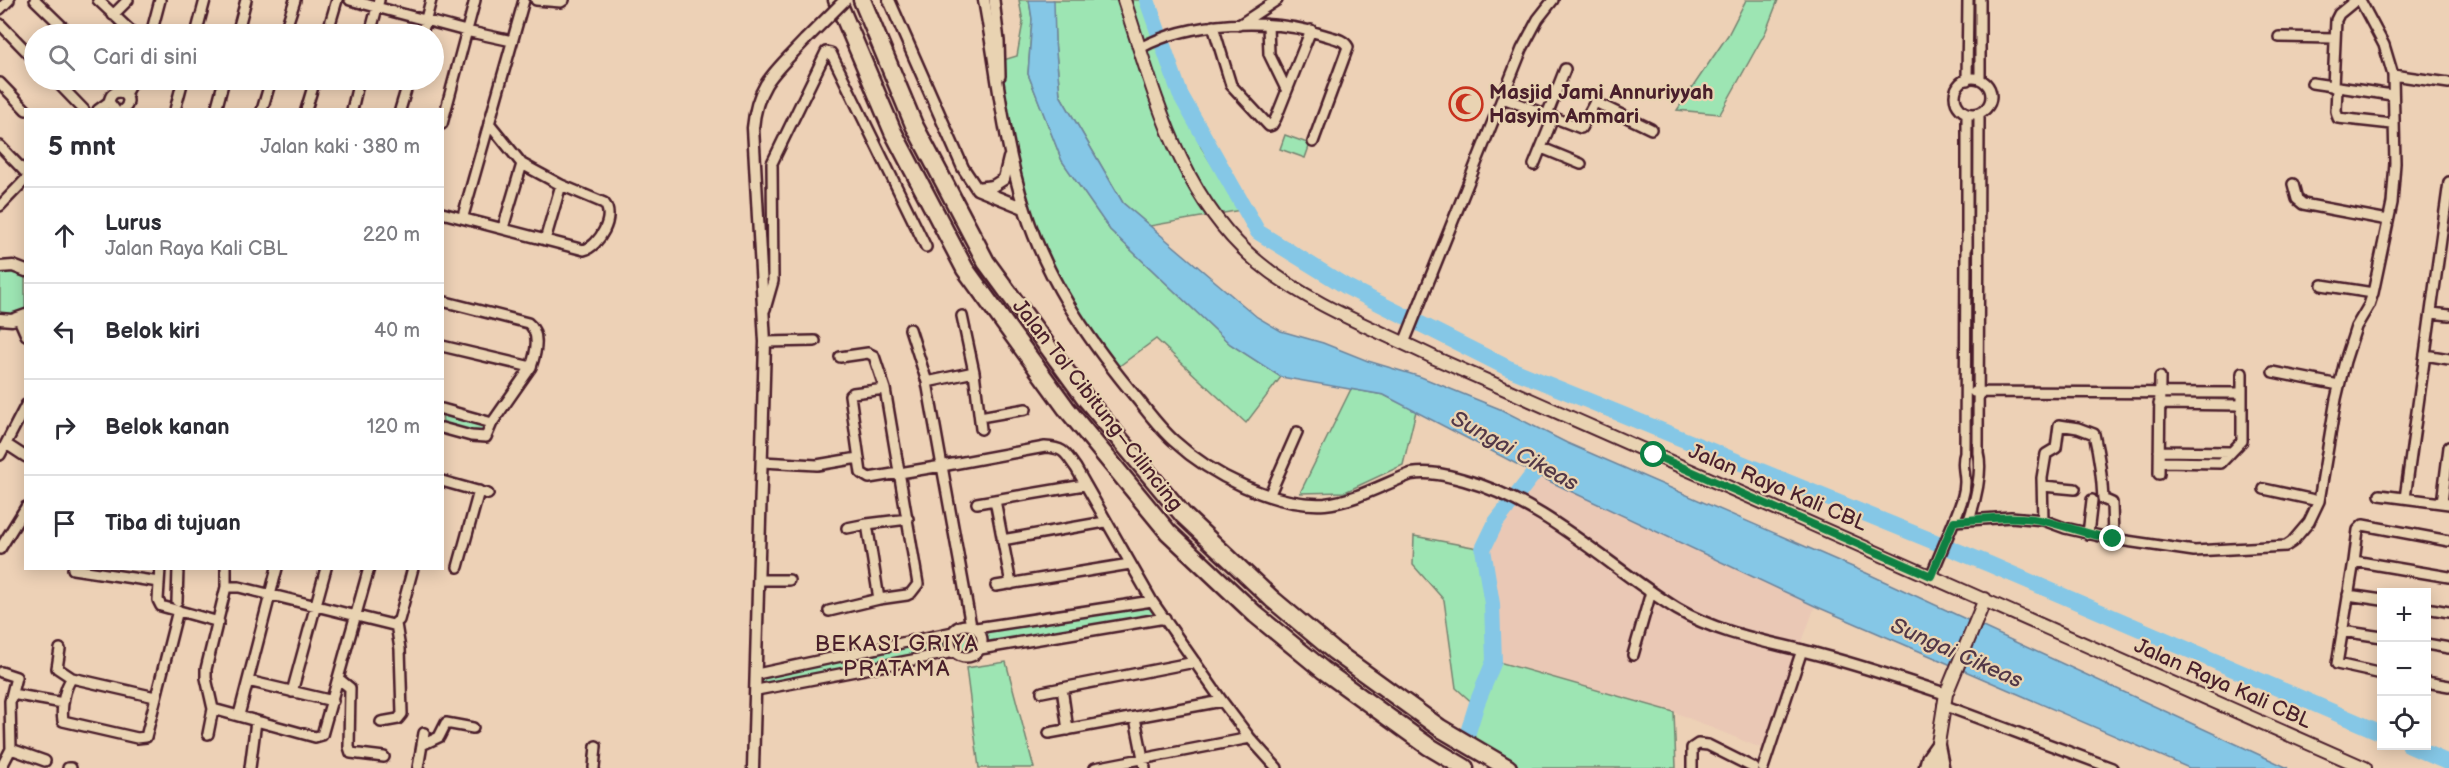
<!DOCTYPE html>
<html lang="id">
<meta charset="utf-8">
<style>
:root{--surface:#fff;--page:#f7f7f7;--text:#2b2b33;--muted:#7c7c81;--line:#e1e1e2}
body{margin:0;font-family:"Balsamiq Sans",sans-serif;background:var(--page);color:var(--text)}
.controls{position:absolute;right:18px;bottom:18px;display:grid;overflow:hidden;border-radius:0px;box-shadow:0 3px 15px #0003}
.controls button{width:54px;height:54px;display:grid;place-items:center;padding:0;border:0;border-bottom:2px solid var(--line);background:var(--surface);color:var(--text);font:30px sans-serif}
.stop{position:absolute;width:18px;height:18px;margin:-14px;border:4px solid #0b8043;border-radius:50%;background:#fff}
.stop.end{background:#0b8043;border-color:#fff;box-shadow:0 2px 6px #0008}
.list{margin:0;padding:0;list-style:none}
h2{display:flex;justify-content:space-between;align-items:center;height:78px;margin:0;padding:0 24px;font-size:26px}
h2 small{font-size:20px;font-weight:400;color:var(--muted)}
.list li{display:grid;grid-template-columns:39px 1fr auto;gap:18px;align-items:center;box-sizing:border-box;height:96px;padding:0 24px;border-top:2px solid var(--line)}
.list b{display:block;font-size:22px;white-space:nowrap}
.list p{margin:0;font-size:20px;white-space:nowrap;color:var(--muted)}
.list em{font-size:20px;font-style:normal;color:var(--muted)}
.icon{flex:none;width:33px;height:33px;fill:none;stroke:currentColor;stroke-width:2;stroke-linecap:round;stroke-linejoin:round}
.map{position:relative;flex:none;width:2449px;height:768px;overflow:hidden}
.search{position:absolute;background:var(--surface);box-shadow:0 3px 15px #0003;left:24px;top:24px;width:420px;height:66px;display:flex;align-items:center;gap:15px;box-sizing:border-box;padding:0 21px;border-radius:33px;color:var(--muted);font-size:22px}
.panel{position:absolute;background:var(--surface);box-shadow:0 3px 15px #0003;left:24px;top:108px;width:420px;height:462px;border-radius:0px}
.map>svg:first-child{display:block}
.built{fill:#eac8b5}
.green{fill:#9de5b3;stroke:#74826f;stroke-width:1.5}
.water{fill:#85c7e6;stroke:#6d849b;stroke-width:1.5}
.lines{fill:none;stroke-linecap:round;stroke-linejoin:round}
.river{stroke:#85c7e6;stroke-width:16}
.minor-casing{stroke:#4a1f2b;stroke-width:14}
.tertiary-casing{stroke:#4a1f2b;stroke-width:15}
.secondary-casing{stroke:#4a1f2b;stroke-width:16}
.motorway-casing{stroke:#4a1f2b;stroke-width:21}
.minor{stroke:#e9d3b2;stroke-width:9}
.tertiary{stroke:#e9d3b2;stroke-width:10}
.secondary{stroke:#e9d3b2;stroke-width:12}
.motorway{stroke:#e9d3b2;stroke-width:16}
.tertiary-bridge-casing{stroke:#4a1f2b;stroke-width:15;stroke-linecap:butt}
.tertiary-bridge{stroke:#e9d3b2;stroke-width:10}
.route{stroke:#0b8043;stroke-width:8}
.labels{text-anchor:middle;stroke-width:4.5;stroke-linejoin:round;paint-order:stroke}
.poi-label{font-size:21px;font-weight:bold;fill:#4a1f2b;stroke:#e9d3b2;text-anchor:start}
.street-label{font-size:21px;fill:#4a1f2b;stroke:#e9d3b2}
.water-label{font-size:22px;font-style:italic;fill:#533847;stroke:#e9d3b2}
.neighbourhood-label{font-size:22px;letter-spacing:1.5px;fill:#4a1f2b;stroke:#e9d3b2}
</style>
<div class="map">
<svg width="2449" height="768" viewBox="0 0 2449 768">
<rect width="100%" height="100%" fill="#edd1b6"/>
<filter id="ink" filterUnits="userSpaceOnUse"><feTurbulence type="fractalNoise" baseFrequency=".0167" numOctaves="2"/><feDisplacementMap in="SourceGraphic" scale="12" xChannelSelector="R" yChannelSelector="G"/><feConvolveMatrix kernelMatrix="1 2 1 2 8 2 1 2 1" color-interpolation-filters="sRGB"/></filter>
<g filter="url(#ink)">
<path class="built" d="M 1534,473 L 1815,606 L 1763,749 L 1674,712 L 1494,661 L 1492,604 L 1483,549 L 1498,520 Z"/>
<path class="green" d="M 1019,0 L 1029,0 L 1032,19 L 1028,74 L 1062,161 L 1110,230 L 1230,344 L 1281,377 L 1246,423 L 1156,339 L 1114,370 L 1046,263 L 1002,118 L 1000,61 L 1017,56 L 1023,22 Z
M 1053,0 L 1147,0 L 1174,78 L 1201,147 L 1241,210 L 1150,226 L 1123,203 L 1060,95 L 1055,41 Z
M 1746,0 L 1778,0 L 1766,31 L 1720,114 L 1677,110 L 1728,35 Z
M 1285,135 L 1310,144 L 1305,158 L 1280,149 Z
M 0,267 L 25,271 L 25,315 L 4,320 L 0,327 Z
M 1351,389 L 1384,395 L 1416,411 L 1403,465 L 1345,492 L 1300,493 Z
M 442,409 L 492,423 L 486,437 L 443,428 Z
M 1414,536 L 1483,549 L 1492,604 L 1495,661 L 1674,712 L 1676,768 L 1509,768 L 1465,742 L 1476,706 L 1456,688 L 1444,600 L 1413,565 Z
M 1152,601 L 1165,618 L 977,652 C 970,658 962,658 954,652 L 757,690 L 757,674 L 953,632 L 961,626 Z
M 1006,662 L 1034,768 L 979,768 L 966,668 Z"/>
<path class="water" d="M 1029,0 L 1054,0 L 1055,41 L 1060,95 L 1123,203 L 1257,317 L 1281,331 L 1323,343 L 1368,361 L 1421,377 L 1500,409 L 1567,443 L 1864,572 L 2288,768 L 2189,768 L 1815,606 L 1551,482 L 1384,395 L 1281,377 L 1230,344 L 1110,230 L 1062,161 L 1028,74 L 1032,19 Z"/>
<g class="lines">
<path class="river" d="M 1147,0 L 1180,94 L 1258,232 L 1347,287 L 1508,368 L 1989,564 L 2382,733
M 1465,742 L 1477,703 L 1494,661 L 1492,604 L 1483,549 L 1496,522 L 1538,468
M 2410,746 L 2449,763"/>
<defs>
<path id="minor" d="M 35,0 L 70,34
M 98,0 L 134,34
M 350,0 L 466,31 L 512,41
M 536,0 L 561,2 L 564,0
M 994,0 L 999,41 L 1000,76
M 0,9 L 9,0
M 113,15 L 128,0
M 0,24 L 34,59
M 1239,25 L 1277,0
M 1268,25 L 1269,54 L 1286,89
M 1213,26 L 1231,85 L 1269,126 L 1272,125 L 1276,118 L 1311,30
M 151,34 L 160,0
M 196,34 L 205,0
M 237,34 L 246,0
M 284,34 L 295,0
M 327,34 L 337,0
M 370,34 L 379,0
M 422,34 L 431,0
M 2279,37 L 2335,38
M 1140,48 C 1190,21 1270,17 1324,35 C 1333,38 1344,39 1348,47 L 1313,142
M 2393,75 L 2449,83
M1955 96a18 18 0 1 1 36 0a18 18 0 1 1-36 0Z
M 1980,79 L 1980,0
M 55,80 L 84,110
M 115,80 L 119,92 C 129,94 131,103 123,110
M 1967,80 L 1968,0
M 0,83 L 26,110
M 2312,83 L 2392,95
M 2333,87 L 2336,20 L 2339,14 L 2356,0
M 2337,88 L 2336,111 L 2338,118 L 2392,124
M 125,94 L 133,80
M 1503,98 L 1581,128 L 1595,102 L 1651,129
M 98,110 L 109,102
M 115,110 L 109,102 C 110,96 113,92 119,92
M 175,110 L 183,80
M 216,110 L 224,80
M 262,110 L 271,80
M 306,110 L 315,80
M 352,110 L 359,80
M 400,110 L 409,80
M 1967,114 L 1967,248
M 1547,115 L 1565,69
M 442,124 L 475,0
M 0,146 L 26,173
M 1542,148 L 1581,164
M 1534,165 L 1553,118
M 2293,184 L 2297,199 L 2303,204 L 2388,220
M 0,206 L 26,179
M 442,213 L 584,250 C 599,246 616,217 604,203 L 561,185 L 522,164 L 489,123
M 463,216 L 524,0
M 503,228 L 522,164
M 545,240 L 561,185
M 2322,285 L 2373,293
M 442,301 L 528,323 C 541,333 536,353 531,367 L 492,423 L 486,437 L 471,436 L 442,428
M 765,309 L 773,281 L 772,163 L 826,52 L 831,53 L 926,247
M 2432,313 L 2449,315
M 962,316 L 974,372 L 981,429
M 19,319 L 26,335
M 910,329 L 927,382 L 942,466 L 1045,447 C 1065,448 1065,453 1076,468 L 1152,601 L 1222,701 L 1250,738 L 1277,768
M 765,342 L 815,341
M 1404,343 L 1522,49 L 1538,19 L 1553,0
M 442,346 L 531,367
M 2425,355 L 2449,359
M 2273,372 L 2339,385
M 927,382 L 974,372
M 885,389 L 853,393 L 850,395 L 861,473 L 869,478 L 942,466 L 971,626
M 1974,392 L 2242,393
M 2159,404 L 2242,405
M 442,409 L 492,423
M 980,417 L 1026,409
M 6,444 L 26,457
M 2159,451 L 2231,452
M 0,455 L 26,405
M 762,462 L 817,465 L 858,458
M 2159,462 L 2221,463 L 2242,441 L 2242,373
M 2159,474 L 2160,377
M 442,481 L 488,494
M 2043,486 L 2075,489
M 2264,489 L 2319,501
M 2380,495 L 2449,504
M 1269,496 L 1297,432
M 2405,498 L 2449,182
M 995,500 L 1011,584
M 977,503 L 1084,485
M 2442,503 L 2449,447
M 1969,520 C 1975,502 1983,471 1978,453 L 1979,113
M 2043,520 L 2042,478 L 2046,454 L 2056,448 L 2059,425 L 2078,428 L 2094,434 C 2099,455 2102,477 2103,499 L 2112,503 L 2113,539
M 1954,521 C 1959,508 1965,496 1965,482 C 1965,470 1961,464 1965,453 L 1966,244
M 847,528 L 867,524
M 2088,534 L 2092,500
M 1002,540 L 1105,522
M 0,549 L 26,507
M 2354,561 L 2358,530 L 2363,525 L 2449,541
M 458,567 L 479,491
M 160,568 L 158,600 L 161,606 L 219,622
M 226,568 L 226,587
M 73,569 L 159,582
M 1931,576 L 1954,521 L 2011,517 L 2043,520 L 2065,528 L 2113,539 L 2194,551 L 2286,546 L 2292,542 L 2309,522 L 2319,501 L 2336,399 L 2345,361 L 2356,327 L 2369,305 L 2373,293 L 2392,203 L 2395,163 L 2393,75 L 2384,45 L 2360,0
M 759,580 L 789,580
M 996,586 L 1130,564
M 2348,595 L 2382,600
M 879,599 L 867,524 L 908,519
M 177,601 L 178,568
M 2426,608 L 2449,612
M 829,611 L 879,599 L 907,595 L 911,593 L 918,584 L 885,389 L 874,356 L 868,353 L 840,357
M950 641a16 16 0 1 1 32 0a16 16 0 1 1-32 0Z
M 976,628 L 1152,601
M 2342,631 L 2382,637
M 2426,644 L 2449,648
M 60,649 L 57,668 L 72,678
M 980,649 L 1165,618
M 1633,655 L 1651,592
M 1,672 L 16,677 L 10,701 L 11,749 L 1,768
M 757,674 L 953,632
M 2382,674 L 2337,664 L 2354,561 L 2449,577
M 339,679 L 350,688 L 349,747 L 351,753 L 384,757
M 248,681 L 333,701
M 2426,682 L 2449,686
M 1062,688 L 1068,730
M 757,690 L 954,652
M 292,692 L 326,568
M 1042,692 L 1195,662
M 12,694 L 63,703
M 155,697 L 72,678 C 64,688 61,708 63,721 L 137,738 L 146,737 L 178,610
M 1943,705 L 2112,768
M 213,709 L 315,737 L 322,735 L 369,568
M 239,715 L 277,568
M 1135,718 L 1145,768
M 381,722 L 398,719 L 402,714 L 400,649 L 396,624
M 1049,733 L 1222,701
M 208,734 L 213,709 L 206,678 L 206,669 L 226,587 L 239,587 L 393,625 L 399,620 L 413,568
M 1939,743 L 1944,768
M 422,745 L 439,737 L 446,723 L 473,728
M 11,749 L 45,761
M 68,768 L 71,768
M 250,768 L 256,721
M 418,768 L 424,733
M 594,768 L 596,746
M 1095,768 L 1250,738
M 1692,768 L 1692,748 L 1698,744 L 1708,745 L 1754,768
M 1763,768 L 1802,650
M 1924,768 L 1927,757 L 1937,743"/>
<path id="tertiary" d="M 889,0 L 963,168 L 977,189 L 1024,208
M 984,0 C 997,70 1003,141 1025,210 C 1046,277 1085,335 1129,389 C 1144,406 1157,426 1174,441 C 1211,475 1274,507 1325,504 C 1355,501 1384,484 1411,474 C 1430,471 1446,475 1464,480 C 1547,503 1606,565 1677,609 C 1721,635 1772,642 1820,655 C 1862,666 1904,680 1946,694
M 977,188 L 993,186 L 1004,179 L 1009,158
M 0,267 L 13,266 L 26,271
M 0,319 L 12,320 L 26,315
M 753,768 L 765,342 L 753,128 C 757,83 776,71 805,40"/>
<path id="secondary" d="M 1124,0 C 1155,94 1179,197 1259,263 C 1310,305 1376,329 1435,358 L 2365,768
M 1934,768 L 1946,694 L 1985,599"/>
<path id="motorway" d="M 837,0 L 893,132 L 965,269 L 1066,408 L 1168,532 L 1256,615 L 1323,670 L 1428,746 L 1465,768
M 862,0 L 914,125 L 986,262 L 1086,399 L 1184,516 L 1272,599 L 1334,651 L 1440,728 L 1508,768"/>
</defs>
<use href="#minor" class="minor-casing"/>
<use href="#tertiary" class="tertiary-casing"/>
<use href="#secondary" class="secondary-casing"/>
<use href="#motorway" class="motorway-casing"/>
<use href="#minor" class="minor"/>
<use href="#tertiary" class="tertiary"/>
<use href="#secondary" class="secondary"/>
<use href="#motorway" class="motorway"/>
<defs>
<path id="tertiary-bridge" d="M 805,40 L 845,0"/>
</defs>
<use href="#tertiary-bridge" class="tertiary-bridge-casing"/>
<use href="#tertiary-bridge" class="tertiary-bridge"/>
</g>
</g>
<g class="lines" filter="url(#ink)">
<path class="route" d="M 1654,455 L 1931,576 L 1954,521 C 1983,519 2015,514 2044,521 C 2067,526 2089,535 2113,539"/>
</g>
<defs>
<symbol id="mosque-ring" viewBox="-11 -11 22 22"><circle r="9.5" fill="#e9d3b2" stroke="#c8321e" stroke-width="1.5"/><path d="M3.5-4.9A6 6 0 1 0 3.5 4.9A5 5 0 1 1 3.5-4.9Z" fill="#c8321e"/></symbol>
</defs>
<g fill-rule="evenodd">
<use href="#mosque-ring" x="1447" y="85" width="38" height="38"/>
</g>
<g class="labels">
<g class="poi-label">
<text x="1489" y="99">Masjid Jami Annuriyyah<tspan x="1489" dy="24">Hasyim Ammari</tspan></text>
</g>
<g class="street-label">
<text transform="translate(1098 405) rotate(52)" y="7">Jalan Tol Cibitung–Cilincing</text>
<text transform="translate(1778 487) rotate(23)" y="7">Jalan Raya Kali CBL</text>
<text transform="translate(2223 683) rotate(24)" y="7">Jalan Raya Kali CBL</text>
</g>
<g class="water-label">
<text transform="translate(1515 450) rotate(29)" y="8">Sungai Cikeas</text>
<text transform="translate(1957 652) rotate(24)" y="8">Sungai Cikeas</text>
</g>
<g class="neighbourhood-label">
<text x="897" y="651">BEKASI GRIYA<tspan x="897" dy="25">PRATAMA</tspan></text>
</g>
</g>
</svg>
<div class="controls">
<button>+</button>
<button>−</button>
<button><svg class="icon" aria-label="locate" viewBox="0 0 24 24"><circle cx="12" cy="12" r="6"/><path d="M12 2v4M12 18v4M2 12h4M18 12h4"/></svg></button>
</div>
<div class="stop" style="left:1654px;top:455px"></div>
<div class="stop end" style="left:2113px;top:539px"></div>
<div class="search"><svg class="icon" aria-label="search" viewBox="0 0 24 24"><circle cx="10" cy="10" r="6"/><path d="M15 15l6 6"/></svg>Cari di sini</div>
<section class="panel">
<h2>5 mnt<small>Jalan kaki · 380 m</small></h2>
<ul class="list">
<li><svg class="icon" aria-label="ahead" viewBox="0 0 24 24"><path d="M12 20V5M6 11l6-6 6 6"/></svg><div><b>Lurus</b><p>Jalan Raya Kali CBL</p></div><em>220 m</em></li>
<li><svg class="icon" aria-label="left" viewBox="0 0 24 24"><path d="M17 20v-9H6M10 6l-5 5 5 5"/></svg><div><b>Belok kiri</b></div><em>40 m</em></li>
<li><svg class="icon" aria-label="right" viewBox="0 0 24 24"><path d="M7 20v-9h11M14 6l5 5-5 5"/></svg><div><b>Belok kanan</b></div><em>120 m</em></li>
<li><svg class="icon" aria-label="arrive" viewBox="0 0 24 24"><path d="M6 21V4h12l-3 4 3 4H6"/></svg><div><b>Tiba di tujuan</b></div></li>
</ul>
</section>
</div>
